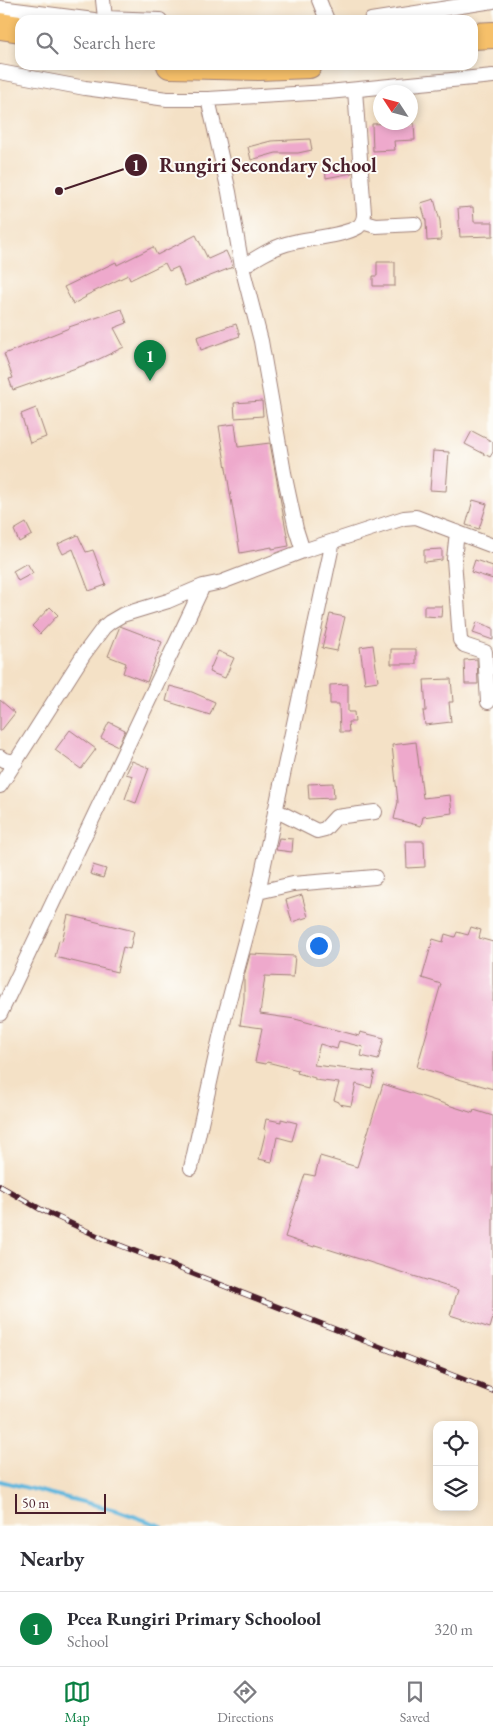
<!DOCTYPE html>
<style>
:root{--surface:#fff;--page:#f7f7f7;--text:#2b2b33;--muted:#7c7c81;--line:#e1e1e2;--accent:#0b8043}
body{margin:0;font-family:"EB Garamond",serif;background:var(--page);color:var(--text)}
.controls{position:absolute;right:15px;bottom:15px;display:grid;overflow:hidden;border-radius:10px;box-shadow:0 2px 8px #0003}
.controls button{width:45px;height:45px;display:grid;place-items:center;padding:0;border:0;border-bottom:1px solid var(--line);background:var(--surface);color:var(--text);font:25px sans-serif}
.compass{position:absolute;left:373px;top:85px;width:45px;height:45px;border-radius:50%;background:var(--surface);box-shadow:0 2px 8px #0003;rotate:306deg}
.scale{position:absolute;left:15px;bottom:12px;width:91px;box-sizing:border-box;padding-left:5px;border:2px solid #4a1f2b;border-top:0;font-size:14px;line-height:18px;white-space:nowrap;color:#4a1f2b;-webkit-text-stroke:4px #fdfcf7;paint-order:stroke}
.you{position:absolute;left:318px;top:945px;width:18px;height:18px;margin:-12px;border:4px solid #fff;border-radius:50%;background:#1a73e8;box-shadow:0 0 0 8px #1a73e833}
.badge{display:grid;place-items:center;width:32px;height:32px;border-radius:50%;background:var(--accent);color:#fff;font-size:16px;font-weight:700}
.pin{position:absolute;translate:-50% -41px;filter:drop-shadow(0 1px 2px #0008)}
.pin::after{content:'';position:absolute;top:26px;width:18px;height:15px;background:inherit;clip-path:polygon(0 0,100% 0,50% 100%)}
.list{margin:0;padding:0;list-style:none}
h2{display:flex;justify-content:space-between;align-items:center;height:65px;margin:0;padding:0 20px;font-size:21px}
h2 small{font-size:16px;font-weight:400;color:var(--muted)}
.list li{display:grid;grid-template-columns:32px 1fr auto;gap:15px;align-items:center;box-sizing:border-box;height:75px;padding:0 20px;border-top:1px solid var(--line)}
.list b{display:block;font-size:19px;white-space:nowrap}
.list p{margin:0;font-size:16px;white-space:nowrap;color:var(--muted)}
.list em{font-size:16px;font-style:normal;color:var(--muted)}
.icon{flex:none;width:28px;height:28px;fill:none;stroke:currentColor;stroke-width:2;stroke-linecap:round;stroke-linejoin:round}
.map{position:relative;flex:none;width:493px;height:1526px;overflow:hidden}
.search{position:absolute;background:var(--surface);box-shadow:0 2px 8px #0003;left:15px;right:15px;top:15px;height:55px;display:flex;align-items:center;gap:12px;box-sizing:border-box;padding:0 18px;border-radius:15px;color:var(--muted);font-size:19px}
.sheet{height:140px;background:var(--surface)}
nav{display:flex;justify-content:space-around;align-items:center;box-sizing:border-box;height:70px;border-top:1px solid var(--line);background:var(--surface);font-size:14px;color:var(--muted)}
nav a{display:grid;justify-items:center;gap:2px}
nav .on{color:var(--accent)}
.map>svg:first-child{display:block}
.lines{fill:none;stroke-linecap:round;stroke-linejoin:round}
.stream{stroke:#61b7de;stroke-width:4}
.building{fill:#eea9cc}
.street-casing{stroke:#9f8078;stroke-width:16}
.highway-casing{stroke:#9f8078;stroke-width:28}
.street{stroke:#fff;stroke-width:14}
.highway{stroke:#f6c06b;stroke-width:26}
.rail-casing{stroke:#4a1f2b;stroke-width:5.5}
.rail{stroke:#fdfcf7;stroke-width:4;stroke-dasharray:11;stroke-linecap:butt}
.leader{fill:none;stroke:#4a1f2b;stroke-width:2}
.callout-dot{fill:#4a1f2b;stroke:#fdfcf7;stroke-width:2}
.mark-label{font-size:15px;text-anchor:middle;font-weight:bold;fill:#fff}
.callout-label{font-size:20px;text-anchor:middle;font-weight:bold;fill:#4a1f2b;stroke:#fdfcf7;stroke-width:4;stroke-linejoin:round;paint-order:stroke}
</style>
<div class="map">
<svg width="493" height="1526" viewBox="0 0 493 1526">
<rect width="100%" height="100%" fill="#fdfcf7"/>
<filter id="ink" filterUnits="userSpaceOnUse"><feTurbulence type="fractalNoise" baseFrequency=".02" numOctaves="2"/><feDisplacementMap in="SourceGraphic" scale="10" xChannelSelector="R" yChannelSelector="G"/><feConvolveMatrix kernelMatrix="1 2 1 2 8 2 1 2 1" color-interpolation-filters="sRGB"/></filter>
<filter id="wash" filterUnits="userSpaceOnUse"><feTurbulence type="fractalNoise" baseFrequency=".0096" numOctaves="4" result="noise"/><feDisplacementMap in="SourceGraphic" scale="20" xChannelSelector="R" yChannelSelector="G"/><feGaussianBlur stdDeviation="1.12" result="paint"/><feColorMatrix in="noise" values="0 0 0 0 0 0 0 0 0 0 0 0 0 0 0 0 0 1.4 0 .05"/><feComposite in="paint" operator="in"/></filter>
<g filter="url(#wash)">
<rect width="100%" height="100%" fill="#f4e1c6"/>
<g class="lines">
<path class="stream" d="M 0,1481 L 119,1511 L 161,1526"/>
</g>
<g id="blocks">
<path class="building" d="M 394,123 L 394,125 L 414,123 L 415,140 L 394,141 L 395,150 L 373,151 L 372,124 Z
M 310,139 L 312,150 L 298,153 L 276,153 L 251,160 L 248,147 L 271,141 Z
M 351,162 L 352,173 L 326,178 L 325,166 Z
M 434,199 L 440,221 L 441,240 L 427,241 L 426,221 L 421,203 Z
M 473,207 L 474,222 L 493,222 L 493,236 L 460,237 L 458,208 Z
M 196,235 L 208,259 L 226,251 L 233,267 L 185,286 L 178,267 L 169,271 L 165,263 L 130,280 L 128,275 L 85,296 L 86,297 L 73,304 L 64,287 L 116,262 L 117,265 L 153,247 L 157,255 Z
M 377,262 L 395,262 L 395,286 L 373,286 L 373,276 L 377,276 Z
M 122,309 L 127,323 L 114,328 L 124,347 L 93,362 L 13,390 L 9,379 L 13,378 L 4,354 L 69,328 L 69,327 Z
M 236,324 L 240,336 L 201,350 L 197,337 Z
M 262,401 L 263,416 L 235,418 L 234,403 Z
M 36,408 L 46,437 L 30,443 L 21,414 Z
M 235,424 L 238,447 L 270,443 L 289,546 L 272,549 L 272,547 L 240,553 L 219,426 Z
M 472,431 L 493,442 L 493,452 L 490,457 L 465,444 Z
M 433,451 L 449,452 L 446,491 L 430,490 Z
M 473,500 L 487,504 L 479,529 L 466,525 Z
M 26,523 L 32,535 L 19,542 L 14,530 Z
M 78,535 L 86,552 L 93,550 L 106,585 L 89,591 L 73,549 L 63,554 L 58,544 Z
M 442,549 L 442,560 L 424,562 L 424,550 Z
M 475,560 L 493,566 L 493,579 L 471,572 Z
M 27,563 L 33,573 L 18,581 L 13,571 Z
M 424,606 L 442,606 L 441,617 L 424,616 Z
M 50,607 L 58,615 L 40,634 L 32,626 Z
M 330,614 L 345,617 L 337,651 L 322,648 Z
M 477,622 L 493,628 L 493,640 L 473,633 Z
M 120,626 L 162,642 L 147,682 L 123,673 L 126,663 L 108,656 Z
M 373,645 L 378,681 L 365,683 L 360,647 Z
M 391,649 L 416,649 L 416,664 L 391,664 Z
M 218,651 L 234,658 L 225,678 L 209,672 Z
M 477,659 L 478,684 L 465,684 L 464,660 Z
M 451,679 L 453,702 L 449,702 L 451,722 L 425,725 L 423,711 L 426,711 L 424,680 Z
M 348,684 L 348,712 L 354,712 L 355,722 L 348,722 L 349,732 L 340,732 L 339,704 L 330,704 L 330,685 Z
M 170,686 L 192,692 L 215,702 L 210,715 L 166,701 Z
M 0,700 L 15,713 L 0,732 Z
M 109,722 L 125,730 L 118,746 L 101,738 Z
M 70,730 L 96,749 L 81,769 L 55,750 Z
M 416,742 L 423,798 L 450,795 L 452,813 L 423,817 L 421,826 L 394,819 L 398,802 L 392,745 Z
M 132,761 L 149,768 L 136,803 L 125,799 L 133,776 L 126,774 Z
M 333,783 L 334,798 L 309,799 L 308,784 Z
M 279,838 L 293,839 L 292,852 L 276,850 Z
M 406,841 L 424,841 L 425,867 L 407,868 Z
M 93,865 L 106,869 L 103,878 L 90,874 Z
M 302,895 L 308,917 L 292,922 L 286,900 Z
M 68,915 L 134,931 L 130,949 L 123,947 L 117,972 L 55,957 L 59,940 L 62,941 Z
M 471,927 L 481,930 L 479,938 L 493,942 L 493,1089 L 417,1067 L 441,984 L 422,978 L 433,939 L 443,942 L 445,934 L 455,937 L 457,932 L 468,935 Z
M 250,954 L 295,956 L 293,977 L 265,976 L 260,1014 L 295,1019 L 359,1036 L 360,1032 L 384,1038 L 378,1060 L 361,1056 L 363,1047 L 339,1041 L 337,1049 L 320,1044 L 314,1065 L 375,1072 L 371,1088 L 356,1084 L 351,1106 L 339,1104 L 339,1102 L 334,1100 L 339,1083 L 315,1080 L 315,1078 L 297,1073 L 298,1070 L 267,1062 L 266,1064 L 255,1062 L 262,1028 L 240,1025 L 244,999 L 244,976 Z
M 383,1084 L 473,1113 L 474,1110 L 493,1116 L 493,1318 L 490,1328 L 450,1315 L 458,1290 L 315,1245 L 314,1247 L 285,1237 L 305,1174 L 315,1176 L 320,1156 L 357,1167 Z
M 266,1119 L 281,1122 L 281,1119 L 297,1123 L 292,1141 L 277,1137 L 272,1162 L 259,1159 L 266,1130 L 264,1129 Z"/>
</g>
</g>
<g filter="url(#ink)">
<use href="#blocks" fill-opacity="0" stroke="#9f8078" stroke-width="1"/>
<g class="lines">
<defs>
<path id="street" d="M 103,0 L 105,18
M 319,0 L 327,20
M 0,8 L 94,20
M 105,18 L 160,20
M 371,20 L 493,1
M 0,72 L 85,88 L 167,99 L 208,99 L 328,92 L 493,76
M 208,99 L 229,192 L 242,267 L 261,341 L 284,473 L 296,529 L 303,551
M 362,222 L 376,226 L 415,224
M 242,267 C 256,258 270,249 286,244 C 306,238 341,237 358,227 C 363,223 364,219 364,213 L 355,90
M 457,532 L 454,559 L 460,640 L 464,645 L 485,652 L 488,702
M 0,757 L 4,760 L 16,762
M 0,786 L 84,654 L 104,627 L 110,622 L 122,615 L 168,601 L 203,586 L 222,582 L 303,551 L 404,518 L 416,517 L 493,546
M 275,810 L 317,831 L 325,829 L 336,817 L 375,812
M 258,892 L 293,884 L 375,877
M 0,1014 L 203,586
M 191,1168 L 224,1019 L 258,892 L 333,541"/>
<path id="highway" d="M 0,26 L 20,29
M 473,36 L 493,35
M 170,65 L 259,67 L 309,65"/>
</defs>
<use href="#street" class="street-casing"/>
<use href="#highway" class="highway-casing"/>
<use href="#street" class="street"/>
<use href="#highway" class="highway"/>
<defs>
<path id="rail" d="M 0,1186 L 40,1209 L 104,1239 L 493,1391"/>
</defs>
<use href="#rail" class="rail-casing"/>
<use href="#rail" class="rail"/>
</g>
</g>
<path class="leader" d="M59 191L136 165"/>
<g class="callout-dot">
<circle cx="59" cy="191" r="5"/>
<circle cx="136" cy="165" r="12"/>
</g>
<g class="mark-label">
<text x="136" y="171">1</text>
</g>
<g class="callout-label">
<text x="268" y="172">Rungiri Secondary School</text>
</g>
</svg>
<div class="controls">
<button><svg class="icon" aria-label="locate" viewBox="0 0 24 24"><circle cx="12" cy="12" r="6"/><path d="M12 2v4M12 18v4M2 12h4M18 12h4"/></svg></button>
<button><svg class="icon" aria-label="layers" viewBox="0 0 24 24"><path d="M12 4l9 5-9 5-9-5zM3 14l9 5 9-5"/></svg></button>
</div>
<svg class="compass" viewBox="-18 -18 36 36"><path d="M0-13l5 13h-10z" fill="#e53935"/><path d="M0 13l5-13h-10z" fill="#7c7c81"/></svg>
<div class="scale">50 m</div>
<div class="you"></div>
<div class="pin badge" style="left:150px;top:381px">1</div>
<div class="search"><svg class="icon" aria-label="search" viewBox="0 0 24 24"><circle cx="10" cy="10" r="6"/><path d="M15 15l6 6"/></svg>Search here</div>
</div>
<section class="sheet">
<h2>Nearby<small></small></h2>
<ul class="list">
<li><span class="badge">1</span><div><b>Pcea Rungiri Primary Schoolool</b><p>School</p></div><em>320 m</em></li>
</ul>
</section>
<nav>
<a class="on"><svg class="icon" aria-label="map" viewBox="0 0 24 24"><path d="M3 6l6-2 6 2 6-2v14l-6 2-6-2-6 2zM9 4v14M15 6v14"/></svg>Map</a>
<a><svg class="icon" aria-label="directions" viewBox="0 0 24 24"><path d="M12 3l9 9-9 9-9-9zM9 14v-3h6M13 9l2 2-2 2"/></svg>Directions</a>
<a><svg class="icon" aria-label="saved" viewBox="0 0 24 24"><path d="M7 4h10v16l-5-4-5 4z"/></svg>Saved</a>
</nav>
